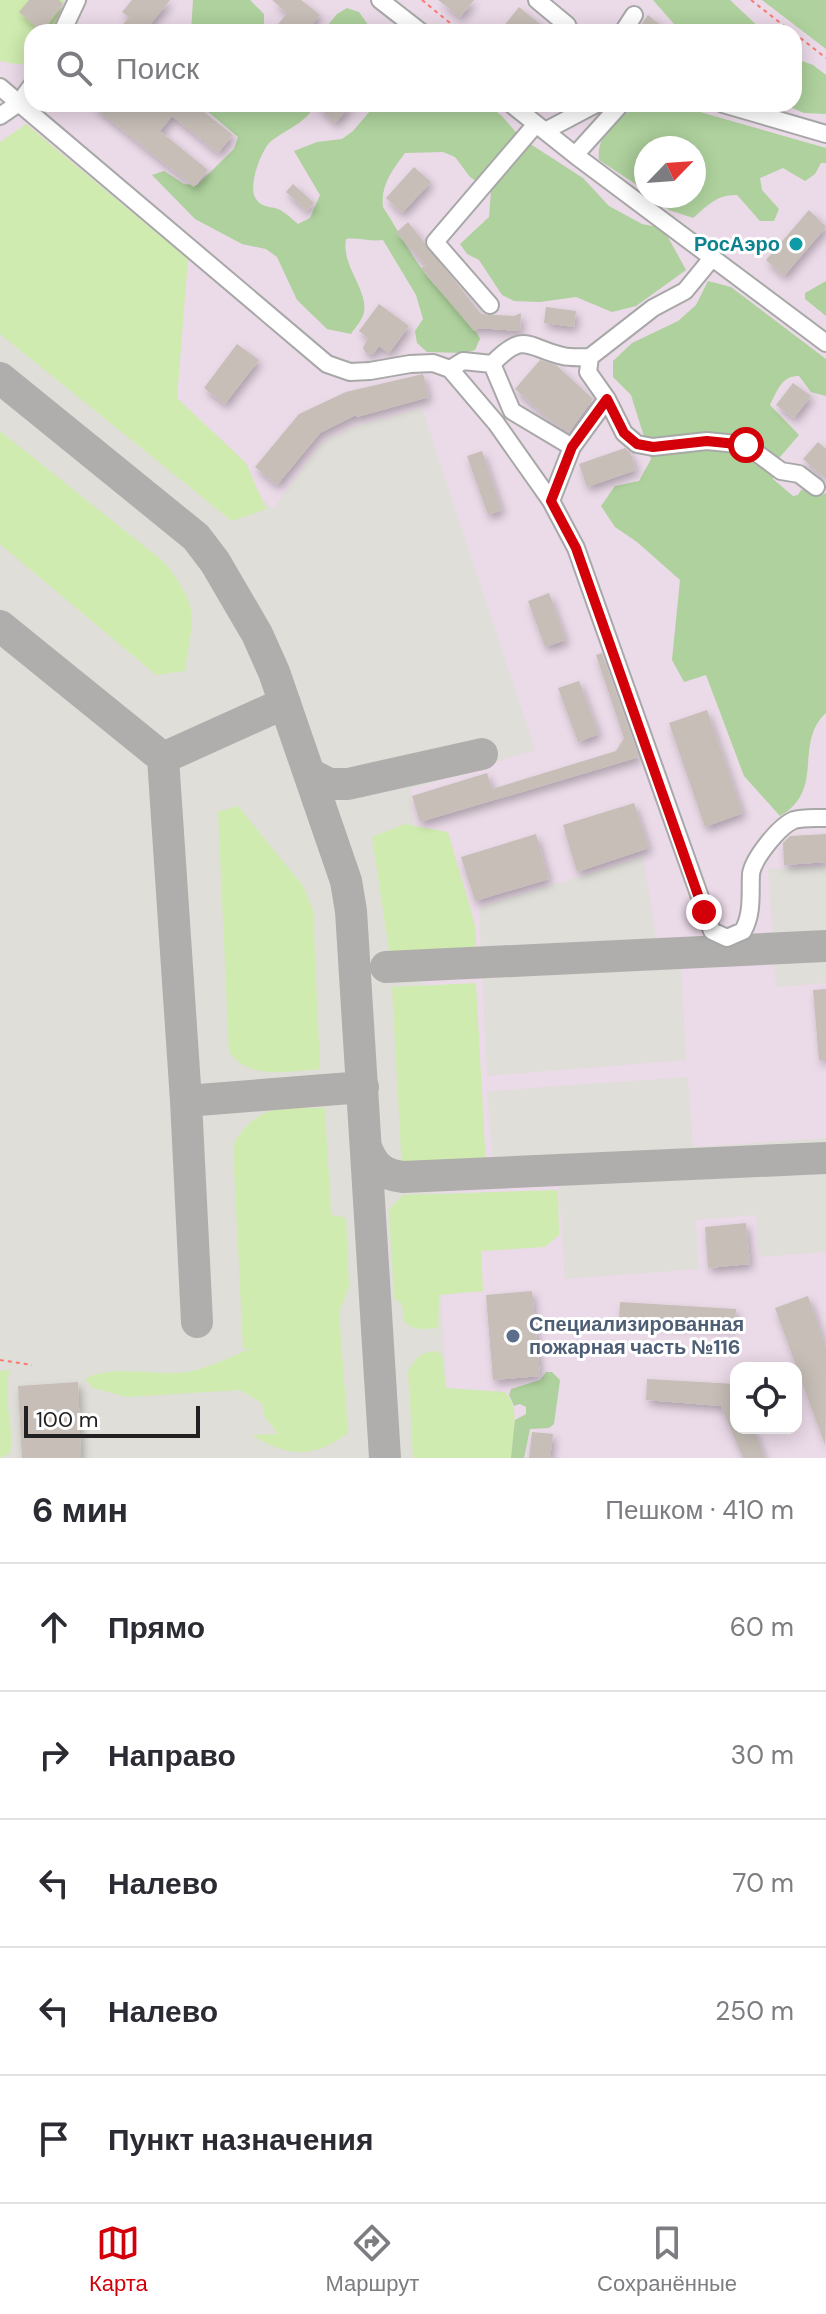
<!DOCTYPE html>
<html lang="ru">
<meta charset="utf-8">
<style>
:root{--surface:#fff;--page:#f2f2f3;--text:#2b2b33;--muted:#7c7c81;--line:#e1e1e2;--accent:#d30009}
body{margin:0;font-family:"DM Sans",sans-serif;background:var(--page);color:var(--text)}
.controls{position:absolute;right:24px;bottom:24px;display:grid;overflow:hidden;border-radius:16px;box-shadow:0 4px 20px #0003}
.controls button{width:72px;height:72px;display:grid;place-items:center;padding:0;border:0;border-bottom:2px solid var(--line);background:var(--surface);color:var(--text);font:40px sans-serif}
.compass{position:absolute;left:634px;top:136px;width:72px;height:72px;border-radius:50%;background:var(--surface);box-shadow:0 4px 20px #0003;rotate:65deg}
.scale{position:absolute;left:24px;bottom:20px;width:176px;box-sizing:border-box;padding-left:8px;border:4px solid #212121;border-top:0;font-size:22px;line-height:28px;white-space:nowrap;color:#212121;-webkit-text-stroke:6px #fff;paint-order:stroke}
.stop{position:absolute;width:24px;height:24px;margin:-18px;border:6px solid #d30009;border-radius:50%;background:#fff}
.stop.end{background:#d30009;border-color:#fff;box-shadow:0 2px 8px #0008}
.list{margin:0;padding:0;list-style:none}
h2{display:flex;justify-content:space-between;align-items:center;height:104px;margin:0;padding:0 32px;font-size:34px}
h2 small{font-size:26px;font-weight:400;color:var(--muted)}
.list li{display:grid;grid-template-columns:52px 1fr auto;gap:24px;align-items:center;box-sizing:border-box;height:128px;padding:0 32px;border-top:2px solid var(--line)}
.list b{display:block;font-size:30px;white-space:nowrap}
.list em{font-size:26px;font-style:normal;color:var(--muted)}
.icon{flex:none;width:44px;height:44px;fill:none;stroke:currentColor;stroke-width:2;stroke-linecap:round;stroke-linejoin:round}
.map{position:relative;flex:none;width:826px;height:1458px;overflow:hidden}
.search{position:absolute;background:var(--surface);box-shadow:0 4px 20px #0003;left:24px;right:24px;top:24px;height:88px;display:flex;align-items:center;gap:20px;box-sizing:border-box;padding:0 28px;border-radius:24px;color:var(--muted);font-size:30px}
.sheet{height:744px;background:var(--surface)}
nav{display:flex;justify-content:space-around;align-items:center;box-sizing:border-box;height:112px;border-top:2px solid var(--line);background:var(--surface);font-size:22px;color:var(--muted)}
nav a{display:grid;justify-items:center;gap:4px}
nav .on{color:var(--accent)}
.map>svg:first-child{display:block}
.industrial{fill:#ebdae8;fill-rule:evenodd}
.airport{fill:#e0ded9}
.grass{fill:#cfebaf}
.forest{fill:#aed19d}
.lines{fill:none;stroke-linecap:round;stroke-linejoin:round}
.taxiway{stroke:#b0aeac;stroke-width:32}
.building{fill:#c6beb7;filter:url(#shadow)}
.minor-casing{stroke:#a8a8a8;stroke-width:20}
.path{stroke:#fa7a71;stroke-width:2;stroke-dasharray:4 4;stroke-linecap:butt}
.minor{stroke:#fff;stroke-width:16}
.route{stroke:#d30009;stroke-width:10}
.culture-dot{fill:#0f9aa8;stroke:#fff;stroke-width:3}
.service-dot{fill:#5c6f8a;stroke:#fff;stroke-width:3}
.labels{text-anchor:middle;stroke-width:6;stroke-linejoin:round;paint-order:stroke}
.culture-label{font-size:20px;font-weight:bold;fill:#0d838f;stroke:#fff;text-anchor:end}
.service-label{font-size:20px;font-weight:bold;fill:#4e5e75;stroke:#fff;text-anchor:start}
</style>
<div class="map">
<svg width="826" height="1458" viewBox="0 0 826 1458">
<defs>
<filter id="shadow"><feDropShadow dx="3" dy="5" stdDeviation="4" flood-color="#0004"/></filter>
</defs>
<rect width="100%" height="100%" fill="#f2eee8"/>
<path class="industrial" d="M 0,0 L 826,0 L 826,1458 L 451,1458 L 0,291 ZM 32,32 L 794,32 L 794,104 L 32,104 ZM 646,148 L 694,148 L 694,196 L 646,196 ZM 736,1368 L 796,1368 L 796,1428 L 736,1428 Z"/>
<path class="airport" d="M 0,291 L 273,508 L 323,441 L 356,426 L 422,408 L 535,750 L 411,789 L 451,1458 L 0,1458 Z
M 643,857 L 657,943 L 680,942 L 686,1060 L 487,1076 L 479,907 Z
M 826,866 L 826,983 L 776,987 L 768,869 Z
M 688,1077 L 693,1147 L 826,1138 L 826,1252 L 759,1257 L 756,1215 L 696,1220 L 699,1269 L 565,1279 L 557,1162 L 493,1166 L 487,1091 Z"/>
<path class="grass" d="M 0,0 L 64,0 L 52,32 L 32,32 L 32,61 C 22,67 11,63 0,61 Z
M 26,124 L 188,259 L 177,398 L 246,463 L 266,509 L 232,521 L 0,334 L 0,142 Z
M 0,431 L 164,562 C 201,609 193,615 185,671 L 156,675 L 0,544 Z
M 238,806 L 303,886 L 313,910 L 320,1069 C 287,1071 251,1081 229,1052 L 218,812 Z
M 405,824 L 448,832 L 475,925 L 477,959 L 391,963 L 372,837 Z
M 476,983 L 486,1166 L 402,1171 L 392,987 Z
M 279,1108 L 325,1108 L 331,1215 L 346,1218 L 349,1287 L 339,1312 L 348,1433 C 316,1458 287,1458 252,1435 L 278,1434 L 264,1416 L 262,1403 L 240,1390 L 127,1397 L 93,1388 L 85,1379 C 113,1363 159,1378 192,1371 C 212,1366 233,1356 252,1348 L 243,1349 L 233,1146 C 244,1124 256,1115 279,1108 Z
M 558,1190 L 559,1235 L 545,1247 L 481,1251 L 483,1291 L 439,1295 L 438,1328 C 424,1329 415,1332 404,1321 L 402,1304 L 394,1298 L 389,1209 L 403,1195 Z
M 437,1351 L 442,1356 L 446,1388 L 505,1392 C 521,1409 513,1437 511,1458 L 413,1458 L 408,1371 L 417,1358 L 425,1353 Z
M 10,1370 C 1,1397 15,1426 10,1453 L 0,1458 L 0,1371 Z"/>
<path class="forest" d="M 193,0 L 250,0 L 264,14 L 264,25 L 257,32 L 191,32 Z
M 653,0 L 730,0 L 764,32 L 681,32 Z
M 762,0 L 826,0 L 826,49 Z
M 347,8 L 359,12 L 373,32 L 322,32 L 337,14 Z
M 794,58 L 813,65 L 826,75 L 826,114 L 804,113 L 783,104 L 794,104 Z
M 199,104 L 309,104 L 310,113 C 299,126 283,131 270,142 C 261,151 247,188 256,199 C 262,208 270,206 278,209 C 285,212 292,219 298,224 L 310,218 L 320,195 L 294,151 L 317,142 L 342,139 L 353,131 L 376,104 L 485,104 L 501,115 L 521,138 L 583,178 L 609,206 L 642,224 L 663,228 L 686,270 L 636,306 L 612,312 L 576,297 L 540,302 L 514,301 L 502,295 L 479,260 L 467,254 L 460,244 L 489,217 L 491,191 L 470,177 L 455,157 L 443,152 L 405,153 C 393,169 380,186 383,207 C 398,230 411,256 428,277 C 440,292 476,326 480,339 L 475,350 L 464,353 L 427,352 L 417,343 L 415,331 L 423,319 L 416,295 L 383,240 C 370,242 359,237 346,239 C 341,266 368,289 364,312 C 363,319 355,328 351,334 L 327,329 L 297,300 L 277,257 L 266,249 L 242,244 L 195,219 L 152,175 L 164,171 L 184,184 L 197,185 L 234,149 L 238,137 Z
M 638,104 L 672,104 L 826,148 L 826,163 L 821,163 L 815,174 L 805,181 L 783,168 L 760,178 L 762,190 L 779,209 L 774,221 L 760,221 L 737,195 C 717,194 707,206 693,218 L 669,210 L 652,196 L 694,196 L 694,148 L 646,148 L 646,191 L 599,160 C 596,132 619,121 638,104 Z
M 708,281 L 731,287 L 826,359 L 826,396 L 811,392 L 799,376 C 782,375 777,391 770,405 L 799,435 L 773,465 L 773,479 L 793,496 L 798,495 L 801,490 L 807,489 L 817,497 L 826,493 L 826,713 C 793,743 826,790 780,816 L 744,776 L 706,675 L 684,682 L 672,660 L 680,580 L 637,542 L 615,527 L 601,506 L 615,486 L 639,481 L 651,459 L 631,395 L 613,377 L 613,361 L 632,343 L 678,321 L 696,305 Z
M 826,281 L 826,316 L 805,299 L 805,293 Z
M 546,1372 L 552,1372 L 560,1380 L 554,1424 L 549,1428 L 530,1429 L 524,1458 L 511,1458 L 515,1420 L 526,1414 L 526,1407 L 520,1404 L 514,1406 L 509,1395 L 511,1389 L 540,1380 Z"/>
<g class="lines">
<path class="taxiway" d="M 0,378 L 196,537 L 215,562 L 257,634 L 274,672 L 346,881 L 351,911 L 385,1458
M 0,626 L 163,758 L 186,1101 L 363,1087
M 163,758 L 285,703
M 310,774 L 329,784 L 348,784 L 482,754
M 386,967 L 826,946
M 186,1101 L 197,1322
M 366,1147 C 373,1166 383,1175 403,1177 L 826,1158"/>
</g>
<path class="building" d="M 29,0 L 59,0 L 63,4 L 42,32 L 19,12 Z
M 132,0 L 170,0 L 144,32 L 117,32 L 129,17 L 122,12 Z
M 272,0 L 301,0 L 320,15 L 306,32 L 272,32 L 287,13 Z
M 438,0 L 474,0 L 460,17 Z
M 519,7 L 550,32 L 499,32 Z
M 648,15 L 669,32 L 636,32 Z
M 90,104 L 194,104 L 233,135 L 218,153 L 172,116 L 160,131 L 208,170 L 194,187 Z
M 315,104 L 352,104 L 335,123 Z
M 414,167 L 431,182 L 402,213 L 386,198 Z
M 293,184 L 314,203 L 307,211 L 286,192 Z
M 809,210 L 826,227 L 784,276 L 766,260 Z
M 408,222 L 481,314 L 514,316 L 521,313 L 520,331 L 478,328 L 474,331 L 421,268 L 426,265 L 396,233 Z
M 379,304 L 409,326 L 389,353 L 379,346 L 374,353 L 367,354 L 363,348 L 368,338 L 359,331 Z
M 546,307 L 576,311 L 574,327 L 544,323 Z
M 237,344 L 259,360 L 225,404 L 204,388 Z
M 540,360 L 556,365 L 593,399 L 569,432 L 552,422 L 515,389 Z
M 423,374 L 429,397 L 357,417 L 356,415 L 320,433 L 277,485 L 255,467 L 299,414 L 346,392 Z
M 793,383 L 811,396 L 794,418 L 776,405 Z
M 818,442 L 826,449 L 826,479 L 803,459 Z
M 625,448 L 630,452 L 636,470 L 587,487 L 579,464 Z
M 482,451 L 502,510 L 488,515 L 467,456 Z
M 549,593 L 566,640 L 545,647 L 528,601 Z
M 602,653 L 639,757 L 420,822 L 412,796 L 487,773 L 492,789 L 616,751 L 624,738 L 596,655 Z
M 579,681 L 599,734 L 578,742 L 558,688 Z
M 707,710 L 743,813 L 705,827 L 669,723 Z
M 634,803 L 649,848 L 577,872 L 563,825 Z
M 536,834 L 549,879 L 475,901 L 461,857 Z
M 826,834 L 826,862 L 784,865 L 783,843 L 790,836 Z
M 826,989 L 826,1060 L 819,1060 L 813,990 Z
M 746,1223 L 750,1264 L 708,1268 L 705,1227 Z
M 532,1291 L 540,1376 L 493,1380 L 486,1295 Z
M 808,1296 L 826,1347 L 825,1445 L 775,1308 Z
M 620,1302 L 736,1309 L 735,1328 L 619,1321 Z
M 647,1379 L 736,1384 L 736,1428 L 753,1428 L 765,1458 L 743,1458 L 721,1406 L 646,1400 Z
M 78,1382 L 81,1458 L 22,1458 L 18,1386 Z
M 532,1432 L 553,1434 L 550,1458 L 529,1458 Z"/>
<g class="lines">
<defs>
<path id="minor" d="M 380,0 L 421,32
M 537,0 L 567,25 L 570,32
M 62,32 L 77,0
M 623,32 L 634,15
M 0,87 L 327,364 L 350,372 L 370,371 L 410,364 L 433,363 L 450,369 L 496,423 L 551,501 L 576,548 L 712,931 L 727,938 L 743,931 C 753,913 750,894 751,874 C 753,859 779,826 794,820 C 803,817 816,818 826,818
M 511,104 L 575,155 L 826,343
M 723,104 L 826,134
M 0,116 L 19,103 L 32,85
M 545,131 L 596,104
M 575,155 L 621,104
M 713,257 L 685,291 L 653,308 L 590,357 L 588,372 L 607,399 L 624,433 L 637,444 L 653,447 L 707,441 L 746,445 L 781,471 L 799,474 L 816,487
M 490,305 L 435,242 L 536,124
M 450,369 L 463,361 L 492,364
M 572,447 L 607,399
M 551,501 L 572,447 L 512,411 L 492,364 C 525,330 527,348 563,356 C 571,358 581,357 590,357"/>
</defs>
<use href="#minor" class="minor-casing"/>
<path class="path" d="M 422,0 L 461,32
M 751,0 L 792,32
M 794,33 L 826,58
M 549,104 L 554,109
M 695,104 L 710,108
M 0,1360 L 32,1365"/>
<use href="#minor" class="minor"/>
</g>
<g class="lines">
<path class="route" d="M 704,912 L 576,548 L 551,501 L 572,447 L 607,399 L 624,433 L 637,444 L 653,447 L 707,441 L 746,445"/>
</g>
<circle class="culture-dot" cx="796" cy="244" r="8"/>
<circle class="service-dot" cx="513" cy="1336" r="8"/>
<g class="labels">
<g class="culture-label">
<text x="780" y="251">РосАэро</text>
</g>
<g class="service-label">
<text x="529" y="1331">Специализированная<tspan x="529" dy="23">пожарная часть №116</tspan></text>
</g>
</g>
</svg>
<div class="controls">
<button><svg class="icon" aria-label="locate" viewBox="0 0 24 24"><circle cx="12" cy="12" r="6"/><path d="M12 2v4M12 18v4M2 12h4M18 12h4"/></svg></button>
</div>
<svg class="compass" viewBox="-18 -18 36 36"><path d="M0-13l5 13h-10z" fill="#e53935"/><path d="M0 13l5-13h-10z" fill="#7c7c81"/></svg>
<div class="scale">100 m</div>
<div class="stop" style="left:746px;top:445px"></div>
<div class="stop end" style="left:704px;top:912px"></div>
<div class="search"><svg class="icon" aria-label="search" viewBox="0 0 24 24"><circle cx="10" cy="10" r="6"/><path d="M15 15l6 6"/></svg>Поиск</div>
</div>
<section class="sheet">
<h2>6 мин<small>Пешком · 410 m</small></h2>
<ul class="list">
<li><svg class="icon" aria-label="ahead" viewBox="0 0 24 24"><path d="M12 20V5M6 11l6-6 6 6"/></svg><div><b>Прямо</b></div><em>60 m</em></li>
<li><svg class="icon" aria-label="right" viewBox="0 0 24 24"><path d="M7 20v-9h11M14 6l5 5-5 5"/></svg><div><b>Направо</b></div><em>30 m</em></li>
<li><svg class="icon" aria-label="left" viewBox="0 0 24 24"><path d="M17 20v-9H6M10 6l-5 5 5 5"/></svg><div><b>Налево</b></div><em>70 m</em></li>
<li><svg class="icon" aria-label="left" viewBox="0 0 24 24"><path d="M17 20v-9H6M10 6l-5 5 5 5"/></svg><div><b>Налево</b></div><em>250 m</em></li>
<li><svg class="icon" aria-label="arrive" viewBox="0 0 24 24"><path d="M6 21V4h12l-3 4 3 4H6"/></svg><div><b>Пункт назначения</b></div></li>
</ul>
</section>
<nav>
<a class="on"><svg class="icon" aria-label="map" viewBox="0 0 24 24"><path d="M3 6l6-2 6 2 6-2v14l-6 2-6-2-6 2zM9 4v14M15 6v14"/></svg>Карта</a>
<a><svg class="icon" aria-label="directions" viewBox="0 0 24 24"><path d="M12 3l9 9-9 9-9-9zM9 14v-3h6M13 9l2 2-2 2"/></svg>Маршрут</a>
<a><svg class="icon" aria-label="saved" viewBox="0 0 24 24"><path d="M7 4h10v16l-5-4-5 4z"/></svg>Сохранённые</a>
</nav>
